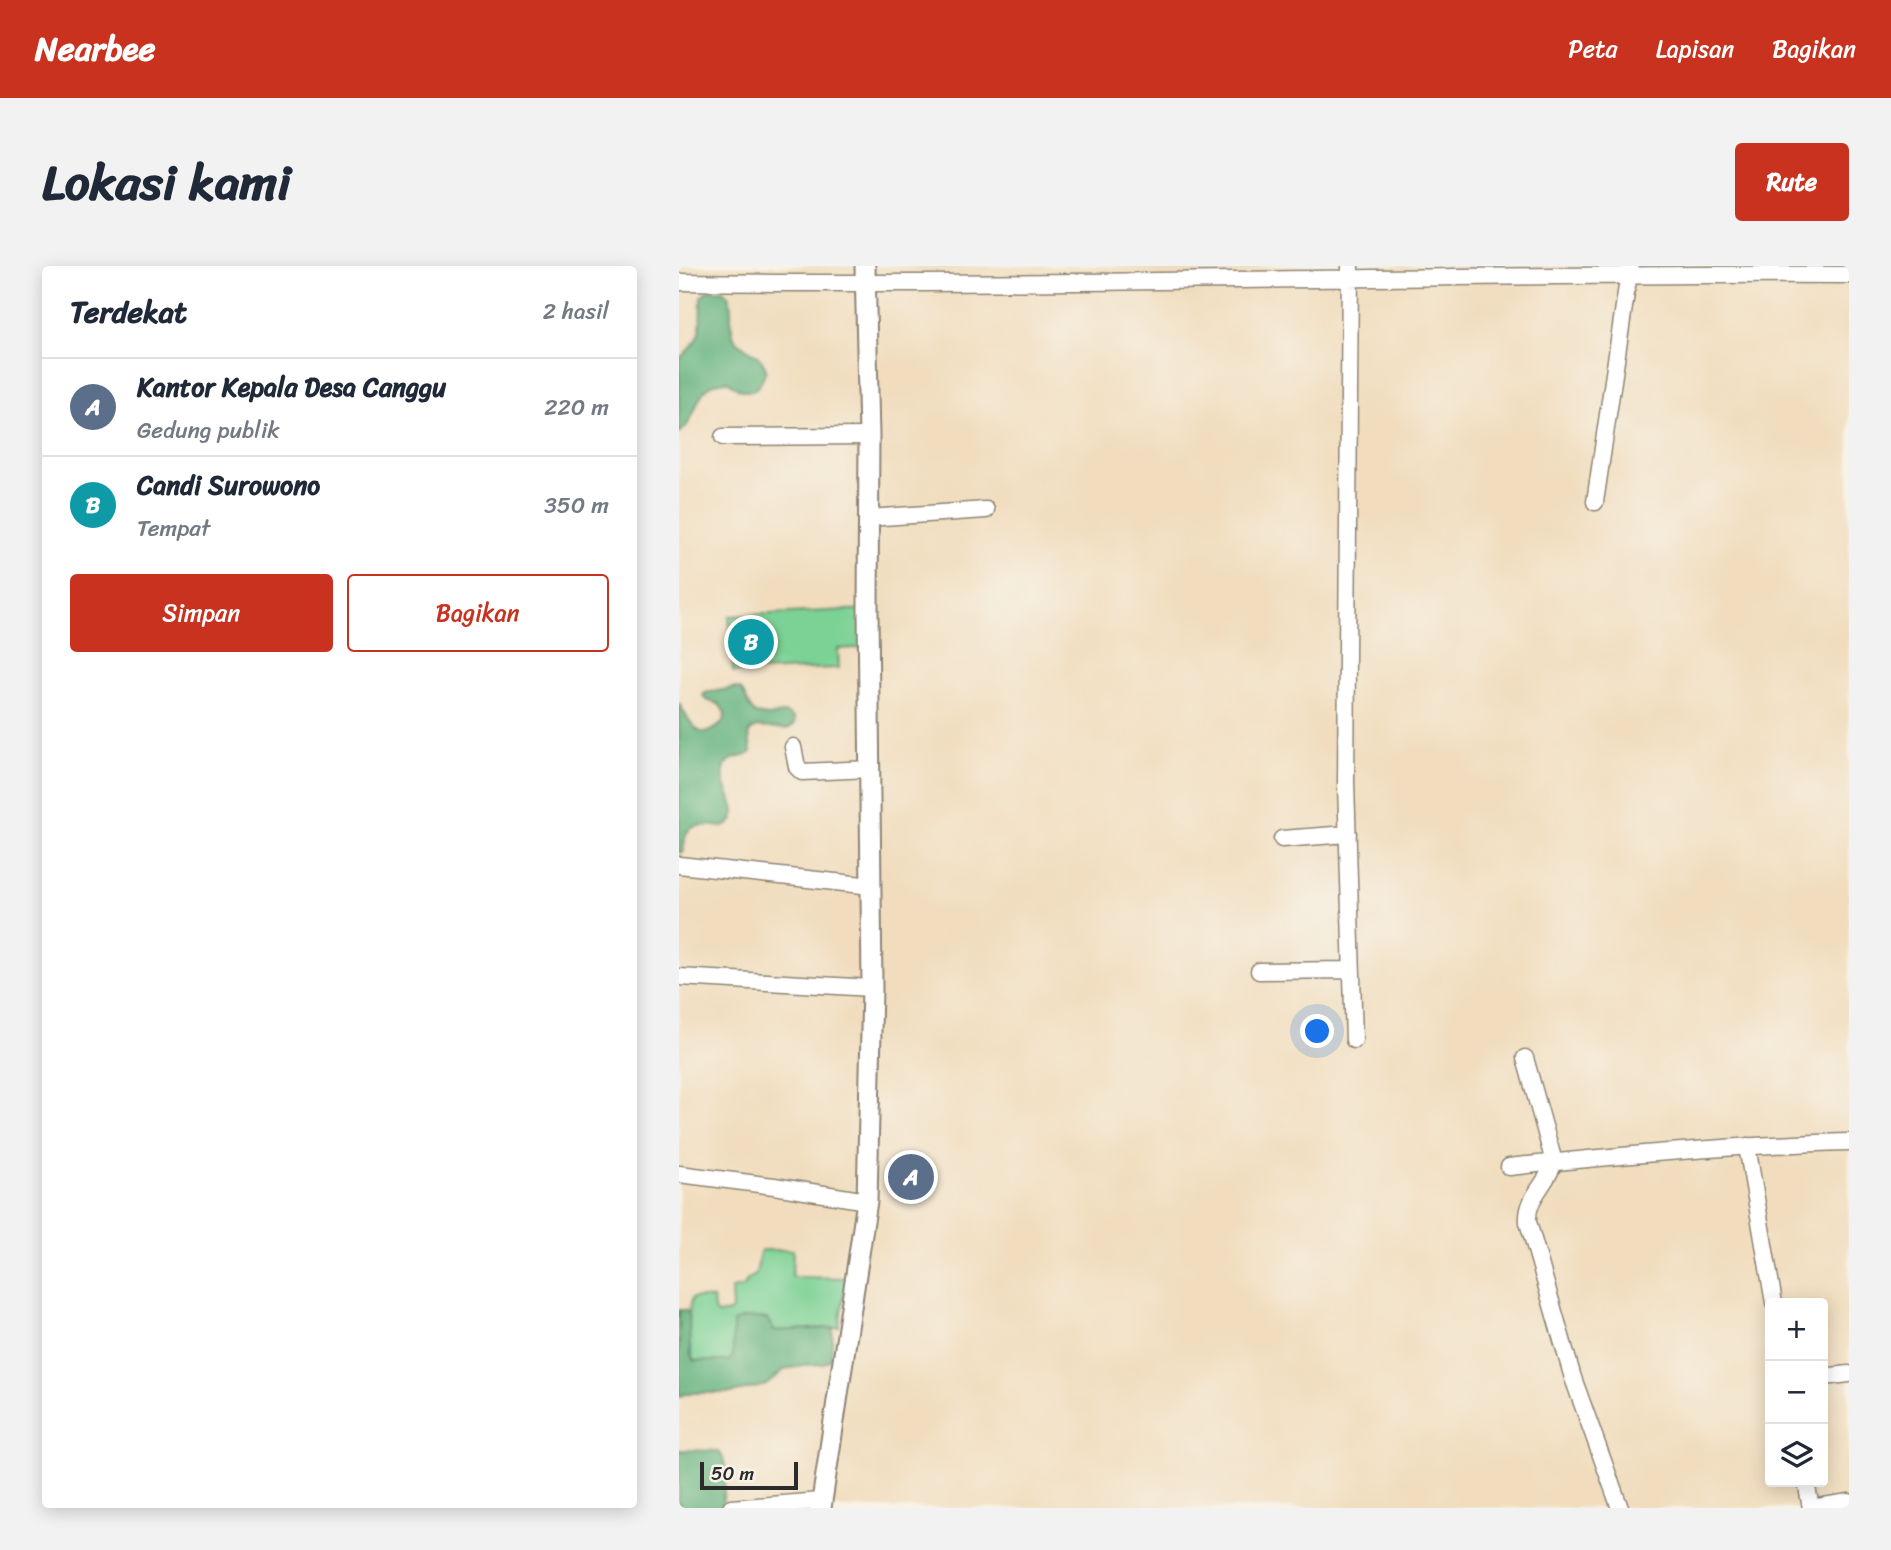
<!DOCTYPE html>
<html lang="id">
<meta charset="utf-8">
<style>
:root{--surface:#fff;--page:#f2f2f3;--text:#1f2937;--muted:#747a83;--line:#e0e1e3;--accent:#c8321e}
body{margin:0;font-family:Sriracha,sans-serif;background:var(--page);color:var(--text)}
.controls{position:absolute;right:21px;bottom:21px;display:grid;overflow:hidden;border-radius:7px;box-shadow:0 4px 18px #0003}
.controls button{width:63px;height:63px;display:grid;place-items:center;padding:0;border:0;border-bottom:2px solid var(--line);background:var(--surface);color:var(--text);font:35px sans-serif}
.scale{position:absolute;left:21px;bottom:18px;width:98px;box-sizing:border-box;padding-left:7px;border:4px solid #2b2b2b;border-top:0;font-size:19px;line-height:24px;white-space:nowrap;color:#2b2b2b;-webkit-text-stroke:5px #f7f3e8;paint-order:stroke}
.you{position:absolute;left:639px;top:766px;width:24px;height:24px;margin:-18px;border:5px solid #fff;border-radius:50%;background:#1a73e8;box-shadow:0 0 0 10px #1a73e833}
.badge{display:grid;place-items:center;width:46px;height:46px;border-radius:50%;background:var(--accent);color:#fff;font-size:23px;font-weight:700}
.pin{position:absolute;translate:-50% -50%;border:4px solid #fff;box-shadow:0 2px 7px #0006}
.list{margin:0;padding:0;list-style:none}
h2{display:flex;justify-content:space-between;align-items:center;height:91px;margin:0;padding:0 28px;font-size:30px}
h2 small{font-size:23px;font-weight:400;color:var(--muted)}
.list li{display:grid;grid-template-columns:46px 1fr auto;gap:21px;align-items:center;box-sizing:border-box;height:98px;padding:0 28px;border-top:2px solid var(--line)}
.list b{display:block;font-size:26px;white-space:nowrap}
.list p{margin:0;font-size:23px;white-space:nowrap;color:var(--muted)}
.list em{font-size:23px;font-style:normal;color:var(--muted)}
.actions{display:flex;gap:14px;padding:21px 28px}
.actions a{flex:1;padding:16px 0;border:2px solid var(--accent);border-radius:7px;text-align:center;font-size:24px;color:var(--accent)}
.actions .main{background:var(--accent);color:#fff}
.icon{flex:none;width:38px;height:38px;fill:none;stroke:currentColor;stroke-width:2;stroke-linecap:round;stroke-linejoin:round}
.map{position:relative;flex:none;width:1170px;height:1242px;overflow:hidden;border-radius:7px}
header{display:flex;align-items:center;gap:42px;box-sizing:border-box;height:98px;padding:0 35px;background:var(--accent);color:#fff}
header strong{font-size:33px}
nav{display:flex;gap:38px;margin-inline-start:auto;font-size:24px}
.intro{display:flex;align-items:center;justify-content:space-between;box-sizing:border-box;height:168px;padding:0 42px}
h1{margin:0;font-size:49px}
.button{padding:18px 32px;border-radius:7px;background:var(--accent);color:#fff;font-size:24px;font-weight:700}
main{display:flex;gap:42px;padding:0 42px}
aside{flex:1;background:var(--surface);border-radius:7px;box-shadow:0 4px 18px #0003}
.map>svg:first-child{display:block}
.green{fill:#7cd194;stroke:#547e60;stroke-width:2}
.forest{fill:#65b37e;stroke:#486f54;stroke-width:2}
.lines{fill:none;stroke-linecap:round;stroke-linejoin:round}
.minor-casing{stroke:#8e8474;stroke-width:19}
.tertiary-casing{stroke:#8e8474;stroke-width:23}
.minor{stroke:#fff;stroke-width:16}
.tertiary{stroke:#fff;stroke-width:19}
</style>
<header>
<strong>Nearbee</strong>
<nav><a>Peta</a><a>Lapisan</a><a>Bagikan</a></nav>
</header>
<div class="intro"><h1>Lokasi kami</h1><a class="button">Rute</a></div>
<main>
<aside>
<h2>Terdekat<small>2 hasil</small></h2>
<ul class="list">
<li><span class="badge" style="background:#5c6f8a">A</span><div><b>Kantor Kepala Desa Canggu</b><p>Gedung publik</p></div><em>220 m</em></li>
<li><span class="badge" style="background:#0f9aa8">B</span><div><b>Candi Surowono</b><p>Tempat</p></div><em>350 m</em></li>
</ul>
<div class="actions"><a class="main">Simpan</a><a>Bagikan</a></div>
</aside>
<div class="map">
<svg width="1170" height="1242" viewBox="0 0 1170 1242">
<rect width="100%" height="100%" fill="#f7f3e8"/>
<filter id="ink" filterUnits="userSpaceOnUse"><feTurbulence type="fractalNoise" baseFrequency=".0143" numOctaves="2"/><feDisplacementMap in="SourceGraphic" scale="14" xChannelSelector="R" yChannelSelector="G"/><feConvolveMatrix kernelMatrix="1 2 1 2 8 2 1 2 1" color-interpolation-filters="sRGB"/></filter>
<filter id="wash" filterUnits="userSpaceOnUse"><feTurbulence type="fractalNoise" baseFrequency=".00686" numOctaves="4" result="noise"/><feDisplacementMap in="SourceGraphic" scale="28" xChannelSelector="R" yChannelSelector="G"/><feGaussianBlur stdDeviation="1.57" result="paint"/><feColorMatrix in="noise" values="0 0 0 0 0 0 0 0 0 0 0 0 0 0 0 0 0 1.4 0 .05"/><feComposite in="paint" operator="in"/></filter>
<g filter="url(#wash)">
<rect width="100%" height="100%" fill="#f1ddbe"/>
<path class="green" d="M 189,343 L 191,381 L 159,383 L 160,402 L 54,406 L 50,350 Z
M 84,984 L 114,984 L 113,1011 L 167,1012 L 160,1061 L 95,1065 L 91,1061 L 54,1056 L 54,1090 L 50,1095 L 15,1095 C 9,1085 8,1043 13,1032 L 34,1032 L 35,1045 L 38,1048 L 51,1046 L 53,1043 L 52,1023 L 64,1021 L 69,1013 L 77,1009 L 81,986 Z"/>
<path class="forest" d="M 30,24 L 44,24 L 50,30 C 55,43 48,65 58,75 C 69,87 79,84 87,103 C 80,129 68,131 48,115 C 12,117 22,152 0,167 L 0,93 C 27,69 20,63 22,31 Z
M 55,422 L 61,423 C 68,430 68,440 76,448 L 89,450 L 107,447 L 115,452 L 116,458 L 109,463 L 78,461 L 70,466 L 72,487 C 65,492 52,490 47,498 C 35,519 73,551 44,561 C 32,560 12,555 7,569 C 5,575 6,580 4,586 L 0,587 L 0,437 C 11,457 21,481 45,455 L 46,447 L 40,438 L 27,434 L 24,430 L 26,427 Z
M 0,1044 L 7,1044 L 10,1048 L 11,1088 L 15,1095 L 50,1095 L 54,1090 L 54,1056 C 63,1051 78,1051 88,1053 L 95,1065 L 154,1062 L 152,1093 L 144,1098 L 124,1099 L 105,1104 L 87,1119 L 53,1127 L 8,1127 L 0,1131 Z
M 0,1184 L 39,1185 C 52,1196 44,1225 43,1242 L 14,1242 L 0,1239 Z"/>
</g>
<g filter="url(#ink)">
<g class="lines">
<defs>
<path id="minor" d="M 671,0 L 667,517 L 675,774
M 0,16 C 390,21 780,7 1170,9
M 44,171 L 190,170
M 916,236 L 951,0
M 189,252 L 307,244
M 114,481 L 118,501 L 123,506 L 192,503
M 603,573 L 669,568
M 0,599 L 193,620
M 580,705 L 671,704
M 0,711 L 193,722
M 846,792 L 875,896 C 868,919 847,931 849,956 L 894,1112 L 941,1242
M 1068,880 L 1095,1037
M 830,901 C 943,889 1056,879 1170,876
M 0,908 L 95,920 L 188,935
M 1144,1111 L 1170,1108
M 1127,1216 L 1132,1242
M 52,1242 L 142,1235
M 1132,1242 L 1170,1236"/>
<path id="tertiary" d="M 142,1242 L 188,935 L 193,722 L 189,343 L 190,170 L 186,0"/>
</defs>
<use href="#minor" class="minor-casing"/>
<use href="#tertiary" class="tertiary-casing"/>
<use href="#minor" class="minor"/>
<use href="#tertiary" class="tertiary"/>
</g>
</g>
</svg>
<div class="controls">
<button>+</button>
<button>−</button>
<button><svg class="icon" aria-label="layers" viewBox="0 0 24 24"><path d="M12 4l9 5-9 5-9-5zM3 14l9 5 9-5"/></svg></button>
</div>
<div class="scale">50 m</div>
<div class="you"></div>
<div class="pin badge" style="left:232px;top:911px;background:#5c6f8a">A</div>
<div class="pin badge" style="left:72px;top:376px;background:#0f9aa8">B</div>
</div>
</main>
